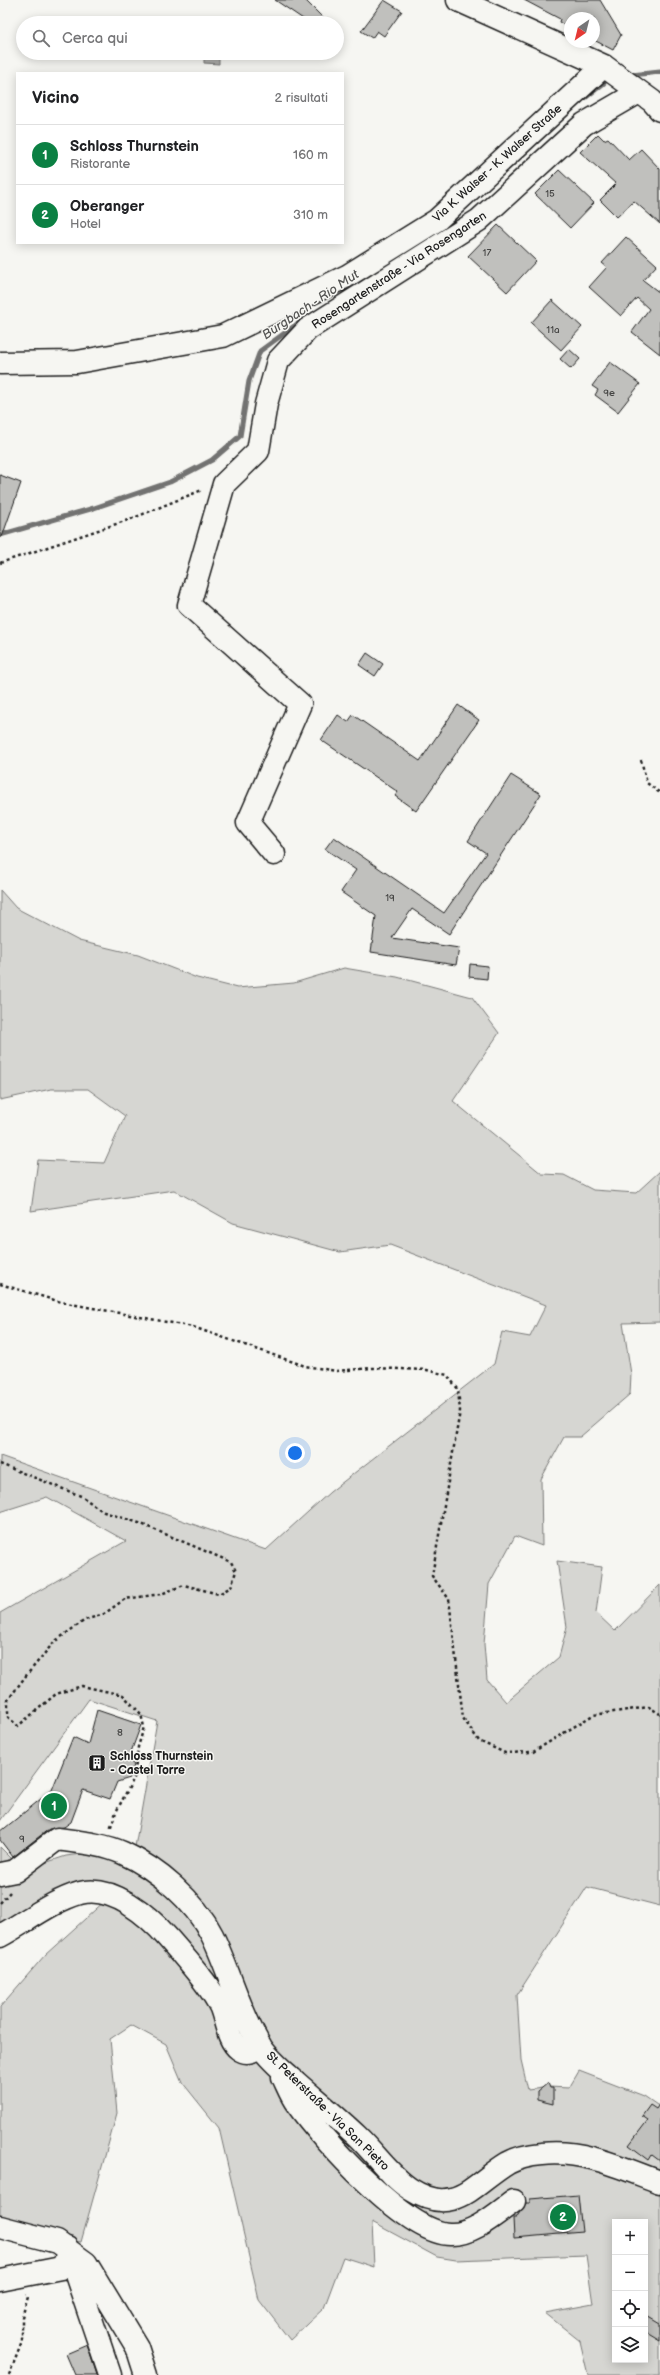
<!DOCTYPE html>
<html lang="it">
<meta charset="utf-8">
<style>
:root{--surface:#fff;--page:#f2f2f2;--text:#202124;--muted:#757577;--line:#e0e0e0;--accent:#0b8043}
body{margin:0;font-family:"Balsamiq Sans",sans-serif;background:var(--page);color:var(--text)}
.controls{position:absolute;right:12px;bottom:12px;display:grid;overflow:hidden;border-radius:0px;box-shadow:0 2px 10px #0003}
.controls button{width:36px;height:36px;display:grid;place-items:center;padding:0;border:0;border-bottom:1px solid var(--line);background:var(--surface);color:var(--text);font:20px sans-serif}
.compass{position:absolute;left:564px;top:12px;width:36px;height:36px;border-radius:50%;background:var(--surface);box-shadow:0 2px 10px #0003;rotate:215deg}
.you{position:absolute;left:295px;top:1453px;width:14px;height:14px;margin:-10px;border:3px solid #fff;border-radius:50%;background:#1a73e8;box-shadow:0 0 0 6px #1a73e833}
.badge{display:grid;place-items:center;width:26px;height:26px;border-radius:50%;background:var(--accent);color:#fff;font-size:13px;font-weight:700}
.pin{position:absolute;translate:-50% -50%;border:2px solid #fff;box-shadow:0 1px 4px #0006}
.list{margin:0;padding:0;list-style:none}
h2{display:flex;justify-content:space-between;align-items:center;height:52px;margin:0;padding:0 16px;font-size:17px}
h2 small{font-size:13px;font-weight:400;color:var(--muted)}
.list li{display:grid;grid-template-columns:26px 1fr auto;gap:12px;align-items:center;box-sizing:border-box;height:60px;padding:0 16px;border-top:1px solid var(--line)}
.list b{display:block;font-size:15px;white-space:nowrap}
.list p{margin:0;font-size:13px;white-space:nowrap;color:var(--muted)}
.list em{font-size:13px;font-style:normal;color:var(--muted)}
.icon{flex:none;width:22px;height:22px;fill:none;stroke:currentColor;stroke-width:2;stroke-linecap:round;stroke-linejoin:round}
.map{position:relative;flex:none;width:660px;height:2375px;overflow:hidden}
.search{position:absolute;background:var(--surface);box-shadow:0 2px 10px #0003;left:16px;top:16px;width:328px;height:44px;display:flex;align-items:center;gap:10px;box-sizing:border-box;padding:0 14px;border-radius:22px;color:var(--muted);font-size:15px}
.panel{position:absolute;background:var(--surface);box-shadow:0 2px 10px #0003;left:16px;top:72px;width:328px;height:172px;border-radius:0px}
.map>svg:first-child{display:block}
.green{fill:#d6d6d2;stroke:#797977;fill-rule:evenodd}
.water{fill:#acaca9;stroke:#727271}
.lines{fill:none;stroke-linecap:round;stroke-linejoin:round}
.stream{stroke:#727271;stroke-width:5}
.building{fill:#c0c0bd;stroke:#1c1c1c}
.minor-casing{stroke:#1c1c1c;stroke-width:25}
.path{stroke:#1c1c1c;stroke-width:2.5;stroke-dasharray:3 3;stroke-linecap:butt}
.minor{stroke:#f6f6f2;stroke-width:22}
.labels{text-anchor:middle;stroke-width:3;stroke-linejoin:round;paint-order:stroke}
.number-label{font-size:10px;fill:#454544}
.street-label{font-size:12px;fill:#1c1c1c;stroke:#f6f6f2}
.poi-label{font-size:12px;font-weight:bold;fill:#1c1c1c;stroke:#f6f6f2;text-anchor:start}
.water-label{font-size:13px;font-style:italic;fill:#565654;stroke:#f6f6f2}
</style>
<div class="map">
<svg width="660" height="2375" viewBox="0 0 660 2375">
<rect width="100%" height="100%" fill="#f6f6f2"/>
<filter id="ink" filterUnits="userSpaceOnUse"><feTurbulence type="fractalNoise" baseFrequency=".025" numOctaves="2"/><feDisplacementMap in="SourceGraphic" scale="8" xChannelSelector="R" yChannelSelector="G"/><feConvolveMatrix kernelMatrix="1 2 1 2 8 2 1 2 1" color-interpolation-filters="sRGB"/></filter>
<g filter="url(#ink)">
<path class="green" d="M 0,890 L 16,908 L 79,941 L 138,955 L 197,978 L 237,988 L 294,983 L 344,968 L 397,977 L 472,997 L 499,1033 L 453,1101 L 542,1174 L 564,1175 L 593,1190 L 636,1193 L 660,1171 L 660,1322 L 623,1323 L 631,1374 L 630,1394 L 580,1437 L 564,1437 L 541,1479 L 542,1546 L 515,1536 L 489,1584 L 484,1644 L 487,1680 L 506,1702 L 559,1657 L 567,1627 L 557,1561 L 602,1567 L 596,1613 L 615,1631 L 660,1585 L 660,1906 L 587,1887 L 517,1995 L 521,2060 L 528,2090 L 549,2087 L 569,2088 L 579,2071 L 644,2096 L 660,2107 L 660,2375 L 588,2375 L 580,2341 L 545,2313 L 593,2304 L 586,2255 L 456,2260 L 437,2257 L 372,2222 L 374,2267 L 343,2257 L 324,2308 L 290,2340 L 259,2300 L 219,2128 L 182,2082 L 166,2044 L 131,2025 L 110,2039 L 117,2113 L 81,2242 L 0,2231 L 0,2007 L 45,1955 L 106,1900 L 88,1883 L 0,1928 L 0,1847 L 23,1870 L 66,1856 L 135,1847 L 157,1721 L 89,1699 L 0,1821 L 0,1613 L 126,1541 L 47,1497 L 0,1512 L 0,1456 L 266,1550 L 330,1492 L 494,1364 L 502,1332 L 530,1337 L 546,1305 L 390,1245 L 340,1252 L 233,1223 L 174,1190 L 31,1211 L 38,1160 L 104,1163 L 125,1116 L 88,1089 L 51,1089 L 0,1100 ZM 615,2222 L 645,2222 L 645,2360 L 615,2360 Z"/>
<path class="water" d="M 204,53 L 219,53 L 219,64 L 204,63 Z"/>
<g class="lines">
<path class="stream" d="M 631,75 L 660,72
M 585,98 L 604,83
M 395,261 L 415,246
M 0,535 L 94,508 L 170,482 L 212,460 L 240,436 L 249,381 L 260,351 L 304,319"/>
</g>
<path class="building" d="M 275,0 L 305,0 L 328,23 L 309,23 Z
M 384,0 L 402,11 L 384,36 L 377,31 L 372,38 L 361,31 Z
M 524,0 L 600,0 L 621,35 L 613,50 L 594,40 L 594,18 L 570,18 L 570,28 L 559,22 L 560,19 Z
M 598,134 L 604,140 L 608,138 L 629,160 L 641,149 L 660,169 L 660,224 L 634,201 L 617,217 L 600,200 L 616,184 L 580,152 Z
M 559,170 L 594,203 L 570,228 L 535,194 Z
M 498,225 L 536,261 L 507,292 L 468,256 Z
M 626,237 L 657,265 L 643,280 L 660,293 L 660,354 L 632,332 L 649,309 L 637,298 L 621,316 L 589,287 L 607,267 L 602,263 Z
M 552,300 L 582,327 L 561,350 L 531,323 Z
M 569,349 L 580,359 L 571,369 L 560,359 Z
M 610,362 L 640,384 L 618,412 L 595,395 L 598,390 L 592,386 Z
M 0,475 L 21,483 L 2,537 L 0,537 Z
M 367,653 L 383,664 L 375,676 L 359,665 Z
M 458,705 L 479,720 L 416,811 L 395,796 L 398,792 L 321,740 L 338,715 L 348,722 L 353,715 L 420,761 Z
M 511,775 L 541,794 L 449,934 L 412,909 L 392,938 L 459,948 L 456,965 L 371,952 L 376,916 L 341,892 L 356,870 L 325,849 L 334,837 L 444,913 L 486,853 L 468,841 Z
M 470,964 L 488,966 L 487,979 L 469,977 Z
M 97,1710 L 141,1725 L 128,1760 L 134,1765 L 130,1778 L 117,1782 L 110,1799 L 83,1790 L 71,1822 L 64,1827 L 49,1829 L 13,1857 L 0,1840 L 0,1832 L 52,1790 L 73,1737 L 88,1744 Z
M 548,2083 L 550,2088 L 553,2088 L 553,2104 L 537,2100 L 537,2092 Z
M 660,2103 L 660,2161 L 652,2155 L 649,2160 L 629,2145 L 648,2120 L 642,2116 L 650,2105 L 656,2109 Z
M 578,2195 L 582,2232 L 514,2238 L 513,2218 L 516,2218 L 526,2203 L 530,2203 L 530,2199 Z
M 645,2315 L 660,2324 L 660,2341 L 645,2332 Z
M 87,2345 L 97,2375 L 75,2375 L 66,2354 Z"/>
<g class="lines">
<defs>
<path id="minor" d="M 458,0 L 604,66 L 652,101 L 660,110
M 0,363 L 77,362 L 223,336 L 347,276 L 437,220 L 604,66
M 274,854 L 248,823 L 300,704 L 189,605 L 224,484 L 258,451 L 266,404 L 278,361 L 308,329 L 479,220 L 584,124 L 639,92
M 0,1874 L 15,1871 L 57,1839 C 79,1842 103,1844 123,1853 C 158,1869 195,1901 212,1935 C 229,1970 239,2010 259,2044 C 266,2056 279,2067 289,2076 C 311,2096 335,2115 357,2136 C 375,2153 390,2176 410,2189 C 455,2218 473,2184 508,2163 C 517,2158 531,2155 542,2154 C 583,2149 622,2168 660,2182
M 0,1936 C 26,1922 52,1901 80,1893 C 112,1884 149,1916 168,1938 C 183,1955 213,1989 221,2008 C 226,2021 228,2041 239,2049 C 247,2055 254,2051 260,2045
M 283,2077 C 287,2085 291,2096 297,2104 C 321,2138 407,2234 450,2234 C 473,2235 496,2214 514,2201
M 0,2227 L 57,2242 L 86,2263 L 137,2347 L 146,2375
M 67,2248 L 110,2375
M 0,2280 L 61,2268 L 66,2260 L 67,2248"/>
</defs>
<use href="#minor" class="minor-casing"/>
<path class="path" d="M 0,563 L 131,519 L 202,490
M 641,760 L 647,783 L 660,793
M 0,1284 L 61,1302 L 193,1327 L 305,1366 L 337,1371 L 373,1368 L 427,1370 L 447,1375 L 458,1389 L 460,1411 L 432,1576 L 449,1599 L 463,1718 L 479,1741 L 505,1753 L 533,1752 L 593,1715 L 649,1707 L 660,1714
M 0,1464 L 81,1496 L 104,1512 L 139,1523 L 231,1562 L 236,1571 L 231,1587 L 219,1594 L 184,1585 L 161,1594 L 125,1599 L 104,1614 L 85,1620 L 54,1642 L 25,1677 L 8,1700 L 8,1717 L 18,1726 L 56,1694 L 82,1686 L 123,1695 L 141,1714 L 144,1727 L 138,1747 L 134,1778 L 116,1812 L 110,1829
M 0,1903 L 10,1892
M 9,2375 L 22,2342 L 22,2317 L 28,2297 L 26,2295"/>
<use href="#minor" class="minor"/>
</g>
</g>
<defs>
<symbol id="building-square" viewBox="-11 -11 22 22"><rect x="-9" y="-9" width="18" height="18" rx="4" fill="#1c1c1c" stroke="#f6f6f2"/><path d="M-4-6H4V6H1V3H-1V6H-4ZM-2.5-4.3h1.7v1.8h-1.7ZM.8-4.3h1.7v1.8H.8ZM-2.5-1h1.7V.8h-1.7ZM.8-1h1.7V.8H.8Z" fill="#fff"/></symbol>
</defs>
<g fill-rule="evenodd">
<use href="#building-square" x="87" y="1753" width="20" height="20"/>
</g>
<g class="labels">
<g class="number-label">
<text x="550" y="197">15</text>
<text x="487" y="256">17</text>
<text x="553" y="333">11a</text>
<text x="609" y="396">9e</text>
<text x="390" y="901">19</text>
<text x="120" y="1736">8</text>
<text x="22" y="1842">9</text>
</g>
<g class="street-label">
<text transform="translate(497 163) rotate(-42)" y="4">Via K. Walser - K. Walser Straße</text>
<text transform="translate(399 270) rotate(-33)" y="4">Rosengartenstraße - Via Rosengarten</text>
<text transform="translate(328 2111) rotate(44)" y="4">St. Peterstraße - Via San Pietro</text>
</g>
<g class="poi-label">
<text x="110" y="1760">Schloss Thurnstein<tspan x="110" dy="14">- Castel Torre</tspan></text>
</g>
<g class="water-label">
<text transform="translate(310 304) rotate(-34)" y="5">Burgbach - Rio Mut</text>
</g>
</g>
</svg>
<div class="controls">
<button>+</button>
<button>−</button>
<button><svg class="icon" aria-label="locate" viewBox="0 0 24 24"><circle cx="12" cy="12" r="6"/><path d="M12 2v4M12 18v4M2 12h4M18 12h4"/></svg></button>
<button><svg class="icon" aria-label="layers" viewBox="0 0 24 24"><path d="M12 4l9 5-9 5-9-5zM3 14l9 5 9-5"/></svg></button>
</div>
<svg class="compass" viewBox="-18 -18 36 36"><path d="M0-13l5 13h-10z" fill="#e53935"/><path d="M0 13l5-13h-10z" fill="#757577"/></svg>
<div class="you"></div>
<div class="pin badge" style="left:54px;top:1806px">1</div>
<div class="pin badge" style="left:563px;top:2217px">2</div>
<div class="search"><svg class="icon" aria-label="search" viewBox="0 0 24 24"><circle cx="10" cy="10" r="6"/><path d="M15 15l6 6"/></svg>Cerca qui</div>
<section class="panel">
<h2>Vicino<small>2 risultati</small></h2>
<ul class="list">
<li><span class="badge">1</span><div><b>Schloss Thurnstein</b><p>Ristorante</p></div><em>160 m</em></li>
<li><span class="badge">2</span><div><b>Oberanger</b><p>Hotel</p></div><em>310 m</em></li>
</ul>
</section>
</div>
